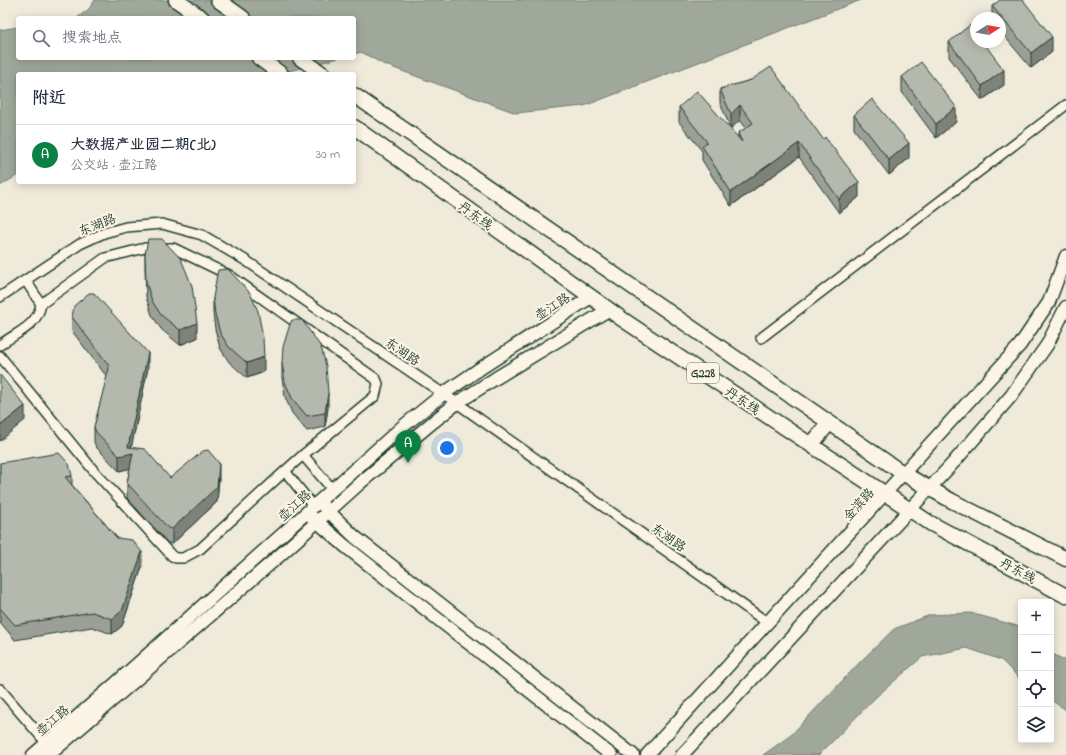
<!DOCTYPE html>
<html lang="zh">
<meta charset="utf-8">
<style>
:root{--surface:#fff;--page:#f6f6f7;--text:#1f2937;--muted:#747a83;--line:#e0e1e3;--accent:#0b8043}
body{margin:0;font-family:"Indie Flower","LXGW WenKai TC",sans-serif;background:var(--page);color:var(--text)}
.controls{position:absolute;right:12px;bottom:12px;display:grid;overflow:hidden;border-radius:4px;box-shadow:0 2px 10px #0003}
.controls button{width:36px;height:36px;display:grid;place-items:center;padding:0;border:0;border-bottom:1px solid var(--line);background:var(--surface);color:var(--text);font:20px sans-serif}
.compass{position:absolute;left:970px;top:12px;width:36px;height:36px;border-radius:50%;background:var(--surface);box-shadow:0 2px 10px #0003;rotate:79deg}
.you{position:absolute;left:447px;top:448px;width:14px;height:14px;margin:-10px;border:3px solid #fff;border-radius:50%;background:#1a73e8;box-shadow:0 0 0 6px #1a73e833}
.badge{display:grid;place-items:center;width:26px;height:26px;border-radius:50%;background:var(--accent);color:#fff;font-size:13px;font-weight:700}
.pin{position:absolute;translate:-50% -33px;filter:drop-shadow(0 1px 2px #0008)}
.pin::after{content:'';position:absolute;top:21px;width:14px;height:12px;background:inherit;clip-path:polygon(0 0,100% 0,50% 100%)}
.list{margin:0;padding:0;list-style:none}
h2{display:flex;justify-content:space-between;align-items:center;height:52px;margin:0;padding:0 16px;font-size:17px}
h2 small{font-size:13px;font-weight:400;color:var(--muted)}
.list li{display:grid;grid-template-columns:26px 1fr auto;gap:12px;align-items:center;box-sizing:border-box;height:60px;padding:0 16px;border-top:1px solid var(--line)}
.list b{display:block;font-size:15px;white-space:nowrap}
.list p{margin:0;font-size:13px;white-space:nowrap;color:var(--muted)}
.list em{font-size:13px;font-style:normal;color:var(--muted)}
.icon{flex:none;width:22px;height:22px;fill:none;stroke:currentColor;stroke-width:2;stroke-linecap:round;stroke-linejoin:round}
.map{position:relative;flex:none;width:1066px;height:755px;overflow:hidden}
.search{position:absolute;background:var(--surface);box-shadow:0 2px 10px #0003;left:16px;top:16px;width:340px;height:44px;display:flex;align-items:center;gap:10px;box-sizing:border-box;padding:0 14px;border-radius:4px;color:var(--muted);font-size:15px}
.panel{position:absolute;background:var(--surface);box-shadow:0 2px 10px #0003;left:16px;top:72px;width:340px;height:112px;border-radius:4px}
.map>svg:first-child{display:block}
.water{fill:#9fa89a;stroke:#6c7d71}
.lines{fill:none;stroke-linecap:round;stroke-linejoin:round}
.minor-casing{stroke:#1f3d34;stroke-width:12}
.major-casing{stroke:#1f3d34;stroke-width:15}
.highway-casing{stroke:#1f3d34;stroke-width:17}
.minor{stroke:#fcf5e5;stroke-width:9}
.major{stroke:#fcf5e5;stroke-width:12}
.highway{stroke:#fcf5e5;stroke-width:14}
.wall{fill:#9c9f95;stroke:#1f3d34}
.shaded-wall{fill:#7f8279;stroke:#1f3d34}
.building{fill:#b5b9ad;stroke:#1f3d34}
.labels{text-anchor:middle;stroke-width:4;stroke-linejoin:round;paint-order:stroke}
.shield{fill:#fcf5e5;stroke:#617469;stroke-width:1}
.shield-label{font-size:12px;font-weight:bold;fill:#1f3d34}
.street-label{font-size:13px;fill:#1f3d34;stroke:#fcf5e5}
</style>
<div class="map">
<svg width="1066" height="755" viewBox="0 0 1066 755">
<rect width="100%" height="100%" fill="#efeada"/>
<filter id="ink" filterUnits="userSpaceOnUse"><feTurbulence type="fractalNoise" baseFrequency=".025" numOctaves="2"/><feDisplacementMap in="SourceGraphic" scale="8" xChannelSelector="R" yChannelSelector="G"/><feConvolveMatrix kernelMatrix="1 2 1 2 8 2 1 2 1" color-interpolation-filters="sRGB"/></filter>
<g filter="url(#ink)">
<path class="water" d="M 95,0 L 861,0 L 584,106 L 516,113 L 383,64 L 361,52 L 354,54 L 354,18 L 77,18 L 89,9 Z
M 18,27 L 18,58 L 338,58 L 278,74 L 18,74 L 18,175 L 0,186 L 0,30 Z
M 971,613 L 1017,626 L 1021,629 L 1021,680 L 1001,660 L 967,648 L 922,657 L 876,697 L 819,755 L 763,755 L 791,735 L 861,661 L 894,629 L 930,615 Z
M 1051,653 L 1066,661 L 1066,710 L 1051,700 Z"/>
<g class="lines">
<defs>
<path id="minor" d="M 26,281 L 41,304 L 105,258 L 145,248 L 173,248 L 229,275 L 376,379 L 378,384 L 375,396 L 303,455
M 0,297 L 80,244 L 104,233 L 126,227 L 162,224 L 202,235 L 245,260 L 457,403 L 768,623
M 761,338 L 1066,105
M 0,345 C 17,332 37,327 41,304
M 0,356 L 94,471 L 172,556 L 176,558 L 183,558 L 200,549 L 285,471
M 313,506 L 285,471 L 303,455 L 332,489
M 0,689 L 50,747"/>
<path id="major" d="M 324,507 L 355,537 L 633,755
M 312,517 L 345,546 L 611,755
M 33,755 L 115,684 L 401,428 L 443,394 L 481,368 L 591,297
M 49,755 L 279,556 L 360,483 L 433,422 L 457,403 L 496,378 L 608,310
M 647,755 L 1020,345 L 1049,302 L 1066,256
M 682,755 L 954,462 L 1011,396 L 1047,345 L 1066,307"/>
<path id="highway" d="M 176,0 L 202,18
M 218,0 L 243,18
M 259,58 L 281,74
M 300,58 L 323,74
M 354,95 L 904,474 L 952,501 L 1066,559
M 354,127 L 622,319 L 811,445 L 930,523 L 1066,596
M 811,445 L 829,423"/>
</defs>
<use href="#minor" class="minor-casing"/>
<use href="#major" class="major-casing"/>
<use href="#highway" class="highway-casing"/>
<use href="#minor" class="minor"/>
<use href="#major" class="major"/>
<use href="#highway" class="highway"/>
</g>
<path class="wall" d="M 992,6 L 1052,52 L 1031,68 L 1000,31 L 1000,18 L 992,18 Z
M 949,42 L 1004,85 L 982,100 L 949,57 Z
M 902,77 L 956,122 L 936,138 L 902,92 Z
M 751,80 L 859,197 L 839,213 L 799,157 L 731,206 L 702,160 L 702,151 L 679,122 L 679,107 L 738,138 L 738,133 L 746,128 L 740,120 L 731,129 L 720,103 L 720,89 Z
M 854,115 L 909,158 L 889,175 L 854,129 Z
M 145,254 L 197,338 L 180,345 L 161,329 L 152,315 L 146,297 L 145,269 Z
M 213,298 L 264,372 L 247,378 L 229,362 L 220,348 L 215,329 L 213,313 Z
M 72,317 L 148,368 L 131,448 L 170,478 L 219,478 L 217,502 L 172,544 L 168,543 L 127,498 L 127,483 L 130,468 L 119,471 L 96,447 L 94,442 L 94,427 L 107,377 L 72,331 Z
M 282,363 L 328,408 L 325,427 L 307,431 L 305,429 L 292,413 L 285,397 L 282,378 Z
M 0,463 L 72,476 L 72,485 L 142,567 L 122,626 L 112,634 L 92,627 L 15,640 L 0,622 Z"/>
<path class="shaded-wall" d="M 1052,37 L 1052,52 L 1031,68 L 1031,53 Z
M 1004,70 L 1004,85 L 982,100 L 982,86 Z
M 740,105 L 740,120 L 731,129 L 731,114 Z
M 956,107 L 956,122 L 936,138 L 936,124 Z
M 799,143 L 799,157 L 731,206 L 731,192 Z
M 909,143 L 909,158 L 889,175 L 889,160 Z
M 859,182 L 859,197 L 839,213 L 839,199 Z
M 197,323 L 197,338 L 180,345 L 180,330 Z
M 148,353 L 148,368 L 130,454 L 133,453 L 133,468 L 119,471 L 119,456 L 128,447 Z
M 264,357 L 264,372 L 247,378 L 247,363 Z
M 328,393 L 328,408 L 325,427 L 325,413 Z
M 25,406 L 25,420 L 0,441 L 0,426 Z
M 219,463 L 219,478 L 217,502 L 172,544 L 172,529 Z
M 142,552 L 142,567 L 122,626 L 112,634 L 112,619 Z"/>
<path class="building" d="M 1000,0 L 1023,0 L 1052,37 L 1031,53 L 992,6 Z
M 970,25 L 976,33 L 976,42 L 983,42 L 1004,70 L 982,86 L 949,42 Z
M 921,62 L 956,107 L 936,124 L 902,77 Z
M 771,67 L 823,139 L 825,137 L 859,182 L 839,199 L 799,143 L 731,192 L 702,146 L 707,142 L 679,107 L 697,91 L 742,142 L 738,133 L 753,123 L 740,105 L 731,114 L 720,89 L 751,80 Z
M 872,99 L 909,143 L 889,160 L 854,115 Z
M 148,239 L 162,239 L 181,259 L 192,286 L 197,323 L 180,330 L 161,315 L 152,301 L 146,282 L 145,254 Z
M 228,269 L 250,293 L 258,311 L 263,338 L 264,357 L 247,363 L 229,347 L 220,333 L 215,314 L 213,298 L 217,274 L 218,270 Z
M 89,293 L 94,293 L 148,353 L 128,447 L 145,449 L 170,478 L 203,451 L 208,450 L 219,463 L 217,487 L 172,529 L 168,528 L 127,483 L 133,453 L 119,456 L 96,432 L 94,427 L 109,368 L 108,364 L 72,317 L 74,306 Z
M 292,320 L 302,320 L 321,347 L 326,366 L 328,393 L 325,413 L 307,416 L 305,414 L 292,398 L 285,382 L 282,363 L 283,347 L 290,324 Z
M 0,375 L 25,406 L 0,426 Z
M 59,453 L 69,464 L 72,476 L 65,477 L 117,538 L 132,540 L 142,552 L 122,611 L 112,619 L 92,612 L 15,625 L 0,608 L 0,463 Z"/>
</g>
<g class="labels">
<rect class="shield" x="687" y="363" width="32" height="20" rx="3"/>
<g class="shield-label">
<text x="703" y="377">G228</text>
</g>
<g class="street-label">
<text transform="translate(476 215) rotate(36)" y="5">丹东线</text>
<text transform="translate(97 224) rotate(-21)" y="5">东湖路</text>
<text transform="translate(552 306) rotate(-33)" y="5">壶江路</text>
<text transform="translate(403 351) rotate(34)" y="5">东湖路</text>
<text transform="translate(743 400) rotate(34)" y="5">丹东线</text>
<text transform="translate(858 504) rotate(-48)" y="5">金滨路</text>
<text transform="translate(294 505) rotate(-42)" y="5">壶江路</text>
<text transform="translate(669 537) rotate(35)" y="5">东湖路</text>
<text transform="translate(1018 570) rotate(28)" y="5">丹东线</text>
<text transform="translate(52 720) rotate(-41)" y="5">壶江路</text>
</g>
</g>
</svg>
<div class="controls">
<button>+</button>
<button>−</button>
<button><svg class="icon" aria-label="locate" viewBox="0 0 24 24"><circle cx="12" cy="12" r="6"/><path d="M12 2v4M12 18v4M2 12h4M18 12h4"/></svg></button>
<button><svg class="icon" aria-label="layers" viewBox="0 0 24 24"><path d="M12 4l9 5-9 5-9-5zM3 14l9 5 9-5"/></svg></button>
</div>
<svg class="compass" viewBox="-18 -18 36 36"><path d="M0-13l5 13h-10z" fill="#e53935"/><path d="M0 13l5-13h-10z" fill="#747a83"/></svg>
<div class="you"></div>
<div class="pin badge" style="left:408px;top:463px">A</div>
<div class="search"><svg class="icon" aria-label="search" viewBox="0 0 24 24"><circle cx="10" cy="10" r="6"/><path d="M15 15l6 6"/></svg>搜索地点</div>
<section class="panel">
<h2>附近<small></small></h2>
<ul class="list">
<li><span class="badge">A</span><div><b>大数据产业园二期(北)</b><p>公交站 · 壶江路</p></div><em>30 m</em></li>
</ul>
</section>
</div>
